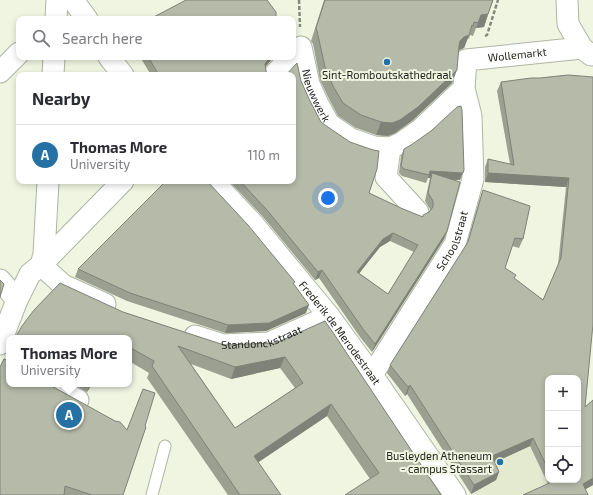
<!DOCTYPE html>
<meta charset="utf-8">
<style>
:root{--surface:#fff;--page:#f2f2f3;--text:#2b2b33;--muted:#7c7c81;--line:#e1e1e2;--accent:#2671a4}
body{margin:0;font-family:"Exo 2",sans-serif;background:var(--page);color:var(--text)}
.controls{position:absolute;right:12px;bottom:12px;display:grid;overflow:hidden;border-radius:8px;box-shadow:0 2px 6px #0003}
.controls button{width:36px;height:36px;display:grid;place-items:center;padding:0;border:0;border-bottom:1px solid var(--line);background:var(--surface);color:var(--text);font:20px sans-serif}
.you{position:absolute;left:328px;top:198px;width:14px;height:14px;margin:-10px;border:3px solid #fff;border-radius:50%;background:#1a73e8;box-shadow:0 0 0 6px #1a73e833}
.badge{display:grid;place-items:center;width:26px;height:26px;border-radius:50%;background:var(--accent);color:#fff;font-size:13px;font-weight:700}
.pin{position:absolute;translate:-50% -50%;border:2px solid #fff;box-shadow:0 1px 4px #0006}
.popup{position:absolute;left:6px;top:335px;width:126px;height:52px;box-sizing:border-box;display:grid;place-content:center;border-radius:8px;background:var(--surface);filter:drop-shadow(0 1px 3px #0005);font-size:13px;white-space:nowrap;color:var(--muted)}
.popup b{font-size:15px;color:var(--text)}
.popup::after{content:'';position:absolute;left:50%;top:100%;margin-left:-8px;border:8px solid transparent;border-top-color:var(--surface)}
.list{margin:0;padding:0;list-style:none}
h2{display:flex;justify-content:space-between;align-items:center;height:52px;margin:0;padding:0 16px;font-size:17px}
h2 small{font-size:13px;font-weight:400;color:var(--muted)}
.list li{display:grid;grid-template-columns:26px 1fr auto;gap:12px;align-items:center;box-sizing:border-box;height:60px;padding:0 16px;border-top:1px solid var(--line)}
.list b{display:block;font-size:15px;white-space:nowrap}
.list p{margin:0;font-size:13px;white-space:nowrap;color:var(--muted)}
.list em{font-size:13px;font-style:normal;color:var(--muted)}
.icon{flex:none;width:22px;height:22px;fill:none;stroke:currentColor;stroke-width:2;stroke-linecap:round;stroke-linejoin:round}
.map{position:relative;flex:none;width:593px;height:495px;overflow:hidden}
.search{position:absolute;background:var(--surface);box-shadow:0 2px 6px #0003;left:16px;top:16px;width:280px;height:44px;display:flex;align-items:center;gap:10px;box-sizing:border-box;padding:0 14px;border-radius:8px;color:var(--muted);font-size:15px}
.panel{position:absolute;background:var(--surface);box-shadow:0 2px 6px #0003;left:16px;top:72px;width:280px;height:112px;border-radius:8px}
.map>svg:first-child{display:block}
.built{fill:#e3ead0}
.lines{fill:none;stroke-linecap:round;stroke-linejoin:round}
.lane-casing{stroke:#b0b5a3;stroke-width:13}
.street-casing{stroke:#b0b5a3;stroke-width:23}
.path{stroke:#85887b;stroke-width:2.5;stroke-dasharray:4 2;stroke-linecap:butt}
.lane{stroke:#fff;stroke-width:11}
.street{stroke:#fff;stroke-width:21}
.wall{fill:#9ca091;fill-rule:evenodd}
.shaded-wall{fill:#7f8276}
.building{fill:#b5baa9;stroke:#7f8276;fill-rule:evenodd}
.poi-dot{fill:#2671a4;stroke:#f0f5e2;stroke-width:1.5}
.labels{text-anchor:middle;stroke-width:4;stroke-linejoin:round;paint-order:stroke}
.street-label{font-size:11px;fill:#21231c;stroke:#f0f5e2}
.poi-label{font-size:11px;fill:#21231c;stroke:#f0f5e2}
</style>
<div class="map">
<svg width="593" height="495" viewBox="0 0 593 495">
<rect width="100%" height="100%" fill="#f0f5e2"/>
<path class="built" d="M 548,406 L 548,480 L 575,480 L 539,495 L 474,495 L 439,443 Z"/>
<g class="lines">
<defs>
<path id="lane" d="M 152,495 L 165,446"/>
<g id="street">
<path d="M 73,0 L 87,19"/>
<path d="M 567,0 L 568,24 L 582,48 L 591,55"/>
<path d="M 56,19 L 57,0"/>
<path id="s1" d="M 301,47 L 309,84 L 318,104 L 329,124 L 351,139 L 374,147 L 390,148 L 401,143 L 421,129 L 464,88"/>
<path d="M 109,57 L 112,61 L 123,75"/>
<path d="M 0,72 L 19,53"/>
<path d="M 53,75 L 54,57"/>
<path d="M 274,75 L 291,57"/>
<path d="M 390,148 L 386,177 L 418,212"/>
<path id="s2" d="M 213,181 L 254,225 L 329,316 L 372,375 L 455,495"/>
<path d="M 0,280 L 17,300"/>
<path d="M 105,304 L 63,285 L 41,265 L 123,181"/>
<path id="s3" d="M 195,336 L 223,345 L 269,343 L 329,316"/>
<path d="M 0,344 L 17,300 L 30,274 L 41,265 L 44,254 L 48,181"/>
<path id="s4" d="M 372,375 L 455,244 L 473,179 L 471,116 L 464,88 L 466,60 L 582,48"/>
<path d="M 48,384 L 78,400"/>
</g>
</defs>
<use href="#lane" class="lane-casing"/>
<use href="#street" class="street-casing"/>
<path class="path" d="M 299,0 L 300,27
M 485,36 L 487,35 L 498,0"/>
<use href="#lane" class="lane"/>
<use href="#street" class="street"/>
</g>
<path class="wall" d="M 324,0 L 493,0 L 484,27 L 476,28 L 473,36 L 470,35 L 469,39 L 468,38 L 464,48 L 458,51 L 452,83 L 413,120 L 395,133 L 388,136 L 376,135 L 356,128 L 338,116 L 329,99 L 320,80 L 313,44 L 311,41 Z
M 140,57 L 274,57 L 265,67 L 266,71 L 268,75 L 151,75 Z
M 568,75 L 585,407 L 593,400 L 593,485 L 586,489 L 548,484 L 530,446 L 495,462 L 499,472 L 496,480 L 471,494 L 407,394 L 405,396 L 387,373 L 390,365 L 467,244 L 480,198 L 483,190 L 523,239 L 519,248 L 512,246 L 505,268 L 515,279 L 543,300 L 558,265 L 566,187 L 485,182 L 485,167 L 488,159 L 510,164 L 497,91 L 501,82 ZM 548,378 L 578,480 L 548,480 Z
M 301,81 L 310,101 L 321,122 L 369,193 L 403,209 L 423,217 L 430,212 L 430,209 L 425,201 L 430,178 L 428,178 L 426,183 L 402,176 L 399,173 L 401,156 L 404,149 L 460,180 L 452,180 L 447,231 L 444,239 L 372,352 L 360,337 L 319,278 L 315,280 L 263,217 L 229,181 L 293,181 ZM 390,241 L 414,252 L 388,294 L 359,273 L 380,247 Z
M 78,269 L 294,285 L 306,313 L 266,331 L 225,333 L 127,301 L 75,277 Z
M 123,312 L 224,345 L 274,343 L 441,495 L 370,479 L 327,416 L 258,462 L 281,495 L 228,495 L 147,378 L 149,373 L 129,361 L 129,338 ZM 191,364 L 231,379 L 280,368 L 295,388 L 235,428 Z
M 9,361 L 123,495 L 0,495 Z
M 73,384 L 92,384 L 87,392 Z"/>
<path class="shaded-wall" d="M 488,14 L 484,27 L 476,28 L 481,15 Z
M 469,35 L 464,48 L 459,50 L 456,54 L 460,41 L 464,37 Z
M 270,57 L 274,57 L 265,67 L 265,64 Z
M 457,70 L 452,83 L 413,120 L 395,133 L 388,136 L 376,135 L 381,122 Z
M 430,171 L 463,173 L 460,180 L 431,178 L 432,173 L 430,178 L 428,178 Z
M 488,173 L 569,178 L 566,187 L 485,182 Z
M 447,231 L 444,239 L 372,352 L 375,344 Z
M 393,233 L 390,241 L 380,247 L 354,280 L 357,272 L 383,239 Z
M 322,270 L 319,278 L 315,280 L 318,272 Z
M 309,305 L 306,313 L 266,331 L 225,333 L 228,325 Z
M 285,357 L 280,368 L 231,379 L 235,367 Z
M 90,384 L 92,384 L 87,392 Z
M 410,385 L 407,394 L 405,396 L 408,387 Z
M 331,404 L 327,416 L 250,468 L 254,456 Z
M 533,438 L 530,446 L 489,465 L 492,456 Z
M 499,472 L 496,480 L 471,494 L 474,485 Z
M 593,478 L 593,485 L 580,492 L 583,484 Z"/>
<path class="building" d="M 186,0 L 267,0 L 276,12 L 276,19 L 150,19 Z
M 325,0 L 493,0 L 488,14 L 481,15 L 478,23 L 474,22 L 473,26 L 472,25 L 469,35 L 464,37 L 460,41 L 459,46 L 457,70 L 418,107 L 400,120 L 392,123 L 381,122 L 361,115 L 343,103 L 333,86 L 325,67 L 317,31 L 316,28 Z
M 148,57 L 270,57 L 265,64 L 266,71 L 268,75 L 159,75 Z
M 297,63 L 301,81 L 310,101 L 321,122 L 325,125 L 350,142 L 373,150 L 379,151 L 377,169 L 369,193 L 403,209 L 423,217 L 423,215 L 429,212 L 433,207 L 433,201 L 428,193 L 432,173 L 460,182 L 447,231 L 375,344 L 363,329 L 322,270 L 318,272 L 266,209 L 240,181 L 293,181 L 293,75 L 286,75 ZM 393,233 L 418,245 L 388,294 L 357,272 L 383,239 Z
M 568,75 L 593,77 L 593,324 L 585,407 L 593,400 L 593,478 L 583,484 L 588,495 L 523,495 L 554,481 L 553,480 L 578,480 L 578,378 L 548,378 L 548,469 L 533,438 L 492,456 L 499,472 L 474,485 L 410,385 L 408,387 L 390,365 L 468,242 L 483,190 L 530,206 L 523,239 L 515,238 L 505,268 L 516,275 L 514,278 L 543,300 L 561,258 L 569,178 L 488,173 L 488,159 L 514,165 L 501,82 L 531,78 L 540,78 Z
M 461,106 L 462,110 L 464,170 L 463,173 L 430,171 L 429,175 L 404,169 L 401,166 L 404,149 L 411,145 L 431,131 L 457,107 Z
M 166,181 L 207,181 L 248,225 L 295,282 L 293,283 L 309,305 L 269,323 L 228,325 L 130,293 L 78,269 Z
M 0,280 L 4,284 L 0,297 Z
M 60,283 L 123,312 L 224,345 L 274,343 L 278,342 L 325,321 L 334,334 L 441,495 L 345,495 L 379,473 L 331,404 L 254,456 L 281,495 L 240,495 L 152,366 L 154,361 L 129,347 L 129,338 L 15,338 L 22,326 L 34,310 ZM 178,346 L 235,367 L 285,357 L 303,383 L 235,428 Z
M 4,359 L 9,361 L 9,384 L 48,384 L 115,421 L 120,422 L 127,430 L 143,389 L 155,393 L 145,426 L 146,427 L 123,495 L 92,495 L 65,486 L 64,495 L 0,495 L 0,367 Z"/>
<g class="poi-dot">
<circle cx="387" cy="62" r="4"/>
<circle cx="500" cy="462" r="4"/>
</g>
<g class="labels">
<g class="street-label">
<text dy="4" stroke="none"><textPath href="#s4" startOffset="394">Wollemarkt</textPath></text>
<text dy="4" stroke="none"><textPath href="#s1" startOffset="51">Nieuwwerk</textPath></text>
<text dy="4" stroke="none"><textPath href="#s4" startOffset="157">Schoolstraat</textPath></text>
<text dy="4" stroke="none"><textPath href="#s2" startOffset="198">Frederik de Merodestraat</textPath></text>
<text dy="4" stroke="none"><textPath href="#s3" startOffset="69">Standonckstraat</textPath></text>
</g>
<g class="poi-label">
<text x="387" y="79">Sint-Romboutskathedraal</text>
<text x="492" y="460" text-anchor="end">Busleyden Atheneum<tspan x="492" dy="13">- campus Stassart</tspan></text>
</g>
</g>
</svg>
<div class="controls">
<button>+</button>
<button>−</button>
<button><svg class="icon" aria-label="locate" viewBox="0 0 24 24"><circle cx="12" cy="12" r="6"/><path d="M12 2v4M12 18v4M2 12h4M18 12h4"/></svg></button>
</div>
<div class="you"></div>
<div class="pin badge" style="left:69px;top:415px">A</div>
<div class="popup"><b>Thomas More</b>University</div>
<div class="search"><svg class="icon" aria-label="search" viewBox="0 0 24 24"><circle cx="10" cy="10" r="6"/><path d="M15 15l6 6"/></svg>Search here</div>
<section class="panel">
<h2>Nearby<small></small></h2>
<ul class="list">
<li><span class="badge">A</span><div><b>Thomas More</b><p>University</p></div><em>110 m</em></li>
</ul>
</section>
</div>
